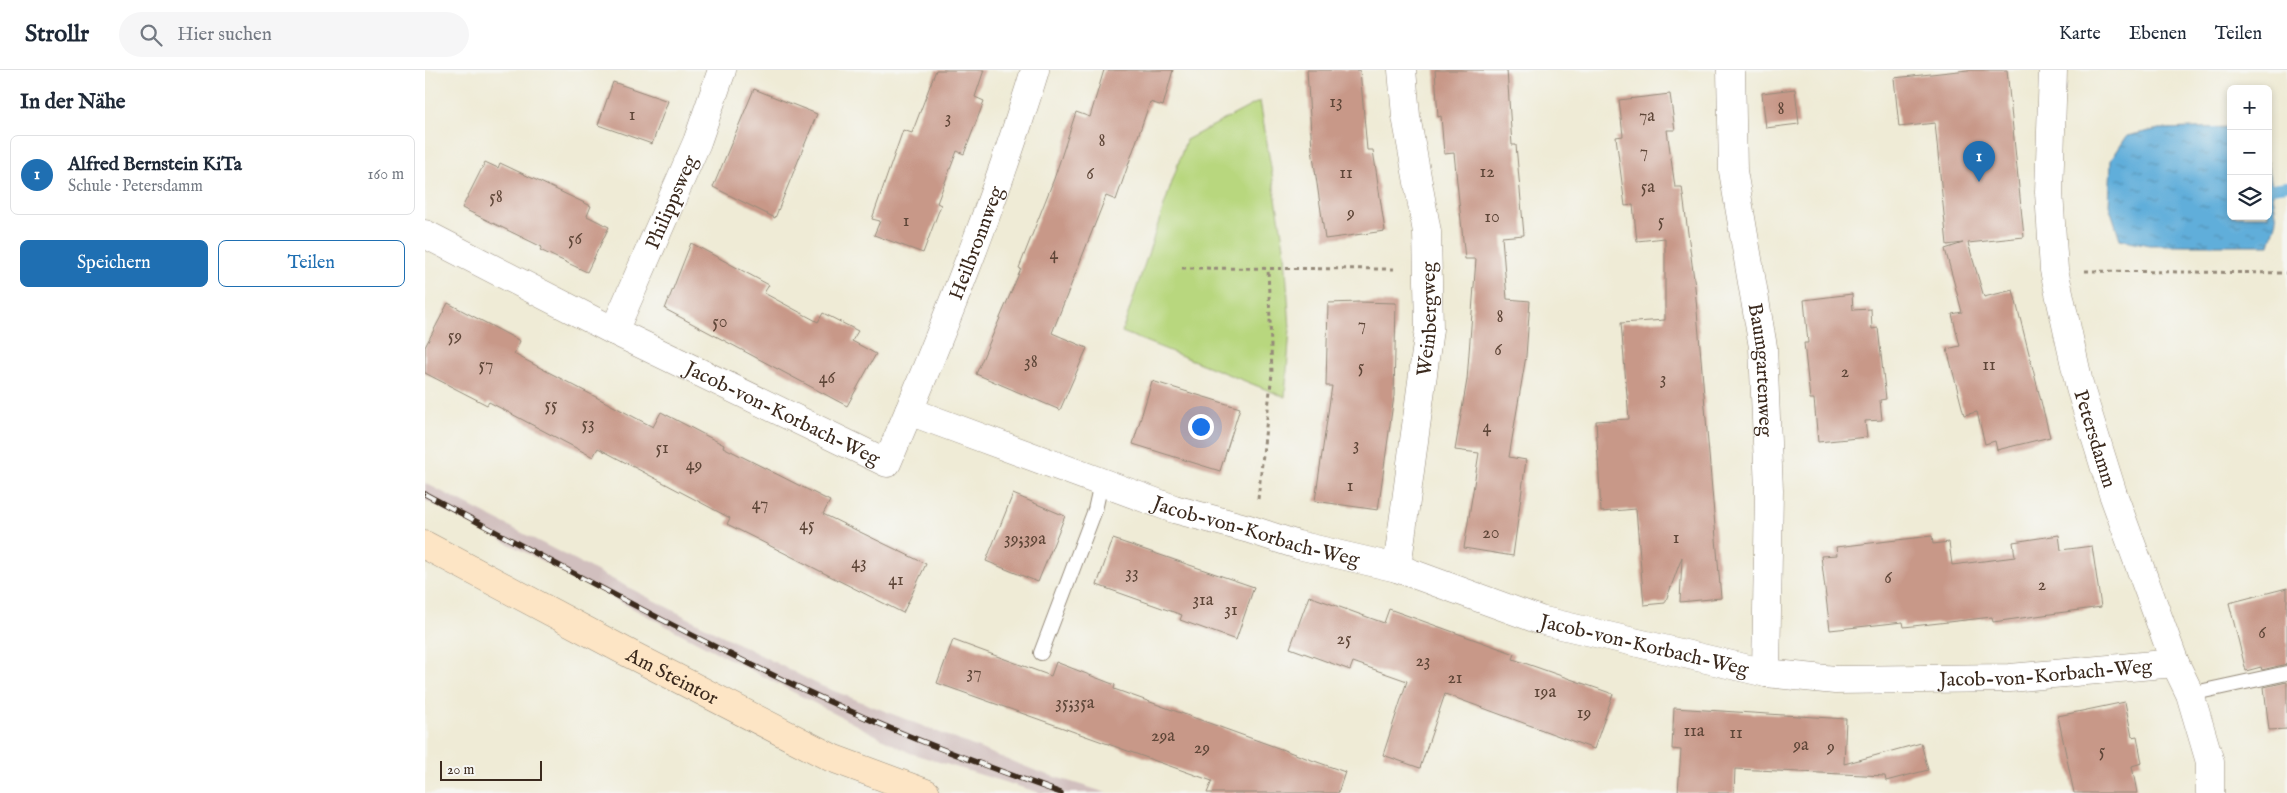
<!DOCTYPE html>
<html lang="de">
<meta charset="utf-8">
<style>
:root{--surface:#fff;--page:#f6f6f7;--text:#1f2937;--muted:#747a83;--line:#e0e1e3;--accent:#1f6fb2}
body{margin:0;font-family:"IM FELL English",serif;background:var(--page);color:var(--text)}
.controls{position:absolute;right:15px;top:15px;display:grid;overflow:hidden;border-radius:8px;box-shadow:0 2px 8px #0003}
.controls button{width:45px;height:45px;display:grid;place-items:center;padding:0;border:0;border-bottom:1px solid var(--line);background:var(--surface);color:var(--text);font:25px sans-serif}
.scale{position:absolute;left:15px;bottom:12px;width:102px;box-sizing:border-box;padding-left:5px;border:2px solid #3b2a1e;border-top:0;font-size:14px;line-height:18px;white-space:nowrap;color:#3b2a1e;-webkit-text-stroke:4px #f6f6f2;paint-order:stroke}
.you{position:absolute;left:775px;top:356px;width:18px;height:18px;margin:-12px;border:4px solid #fff;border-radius:50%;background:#1a73e8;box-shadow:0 0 0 8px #1a73e833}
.badge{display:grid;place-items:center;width:32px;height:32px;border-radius:50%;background:var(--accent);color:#fff;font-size:16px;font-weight:700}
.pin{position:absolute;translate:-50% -41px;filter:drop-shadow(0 1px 2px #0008)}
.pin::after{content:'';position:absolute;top:26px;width:18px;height:15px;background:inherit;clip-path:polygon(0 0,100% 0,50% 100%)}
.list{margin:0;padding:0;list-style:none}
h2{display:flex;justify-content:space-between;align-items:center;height:65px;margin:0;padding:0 20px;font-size:21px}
h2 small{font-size:16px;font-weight:400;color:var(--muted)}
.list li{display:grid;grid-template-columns:32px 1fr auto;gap:15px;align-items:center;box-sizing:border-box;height:80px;margin:0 10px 10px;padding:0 10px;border:1px solid var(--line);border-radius:8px}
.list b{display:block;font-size:19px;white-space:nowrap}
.list p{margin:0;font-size:16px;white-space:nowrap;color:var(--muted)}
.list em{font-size:16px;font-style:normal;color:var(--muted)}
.actions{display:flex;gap:10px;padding:15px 20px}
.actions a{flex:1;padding:11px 0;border:1px solid var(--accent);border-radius:8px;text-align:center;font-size:18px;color:var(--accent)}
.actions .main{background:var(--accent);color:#fff}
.icon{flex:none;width:28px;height:28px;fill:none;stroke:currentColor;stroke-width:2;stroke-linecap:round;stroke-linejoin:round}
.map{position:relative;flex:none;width:1862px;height:723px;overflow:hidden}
header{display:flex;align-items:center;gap:30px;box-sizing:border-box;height:70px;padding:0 25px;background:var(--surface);border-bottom:1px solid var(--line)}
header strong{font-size:24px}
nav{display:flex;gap:28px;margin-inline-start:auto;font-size:18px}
.search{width:350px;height:45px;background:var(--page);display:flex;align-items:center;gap:12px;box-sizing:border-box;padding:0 18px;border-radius:28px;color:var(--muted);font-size:19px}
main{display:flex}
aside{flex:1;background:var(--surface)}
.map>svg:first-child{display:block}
.railway{fill:#d1bfbe}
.park{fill:#b8d77e;stroke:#7a804e}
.water{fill:url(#water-ripples);stroke:#4e6c7c}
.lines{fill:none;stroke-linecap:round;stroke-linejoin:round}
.stream{stroke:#61aeda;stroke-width:10}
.building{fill:#c89888}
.lane-casing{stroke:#958a7a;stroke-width:16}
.street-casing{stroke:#958a7a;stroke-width:29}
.secondary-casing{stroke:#958a7a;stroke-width:29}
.path{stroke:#958a7a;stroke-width:3;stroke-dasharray:4 4;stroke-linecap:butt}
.lane{stroke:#fff;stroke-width:14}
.street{stroke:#fff;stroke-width:28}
.secondary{stroke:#fde5c5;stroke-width:28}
.rail-casing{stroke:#3b2a1e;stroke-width:5.5}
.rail{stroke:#f6f6f2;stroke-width:4;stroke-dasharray:11;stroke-linecap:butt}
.labels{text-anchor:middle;stroke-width:4;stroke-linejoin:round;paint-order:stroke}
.number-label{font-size:18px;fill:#5e4638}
.street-label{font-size:20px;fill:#3b2a1e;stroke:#f6f6f2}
</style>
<header>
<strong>Strollr</strong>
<div class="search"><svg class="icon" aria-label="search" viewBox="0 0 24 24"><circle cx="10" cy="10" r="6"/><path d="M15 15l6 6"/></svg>Hier suchen</div>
<nav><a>Karte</a><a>Ebenen</a><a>Teilen</a></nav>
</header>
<main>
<aside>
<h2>In der Nähe<small></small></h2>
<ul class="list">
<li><span class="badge">1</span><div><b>Alfred Bernstein KiTa</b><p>Schule · Petersdamm</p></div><em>160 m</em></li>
</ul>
<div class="actions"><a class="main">Speichern</a><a>Teilen</a></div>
</aside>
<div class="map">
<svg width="1862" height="723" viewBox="0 0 1862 723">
<defs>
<pattern id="water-ripples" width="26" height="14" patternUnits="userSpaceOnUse" patternTransform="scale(1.25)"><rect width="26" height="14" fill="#61aeda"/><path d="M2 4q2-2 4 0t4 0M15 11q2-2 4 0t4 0" fill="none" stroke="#518eb0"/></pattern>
</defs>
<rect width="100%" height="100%" fill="#f6f6f2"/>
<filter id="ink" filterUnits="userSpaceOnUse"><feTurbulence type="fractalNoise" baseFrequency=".02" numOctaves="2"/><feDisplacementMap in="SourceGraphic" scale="10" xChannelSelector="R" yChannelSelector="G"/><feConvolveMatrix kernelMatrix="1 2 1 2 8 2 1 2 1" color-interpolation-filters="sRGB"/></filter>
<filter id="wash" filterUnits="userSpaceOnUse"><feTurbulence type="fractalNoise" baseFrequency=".0096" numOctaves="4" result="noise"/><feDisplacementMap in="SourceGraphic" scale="20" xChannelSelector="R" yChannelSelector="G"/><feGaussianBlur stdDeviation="1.12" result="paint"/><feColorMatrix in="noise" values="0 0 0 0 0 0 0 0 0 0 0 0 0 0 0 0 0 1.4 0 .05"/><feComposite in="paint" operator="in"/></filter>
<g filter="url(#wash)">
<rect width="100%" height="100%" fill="#efebd6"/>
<path class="railway" d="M 0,413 L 394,615 L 614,702 L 682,723 L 615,723 L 485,683 L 0,430 Z"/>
<path class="park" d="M 835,31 L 860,183 L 865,259 L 860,327 L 697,262 L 761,70 Z"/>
<path class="water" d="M 1806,57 L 1806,146 L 1843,146 L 1843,92 L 1852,150 L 1845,175 L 1724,175 L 1695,169 L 1684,135 L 1686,90 L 1702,66 L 1734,59 Z"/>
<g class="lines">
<path class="stream" d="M 1847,118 L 1862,116"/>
</g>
<g id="blocks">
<path class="building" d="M 511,0 L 559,0 L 550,27 L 559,31 L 539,84 L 532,81 L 512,133 L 516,135 L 498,183 L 449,165 L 455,151 L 447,149 L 478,60 L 487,63 Z
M 679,0 L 748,0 L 738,36 L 725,32 L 691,130 L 681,126 L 627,263 L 662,278 L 635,340 L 551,304 L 596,199 L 594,198 L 629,109 L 651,42 L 665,47 Z
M 882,0 L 935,0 L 942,80 L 948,80 L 960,161 L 900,169 L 887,79 Z
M 1010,0 L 1082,0 L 1087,75 L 1091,75 L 1099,165 L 1077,167 L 1082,229 L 1105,231 L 1101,286 L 1084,387 L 1101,390 L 1088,486 L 1039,478 L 1054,383 L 1030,380 L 1042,310 L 1051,189 L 1040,189 L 1029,83 L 1019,84 L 1016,46 L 1013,47 Z
M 1543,0 L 1582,0 L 1599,167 L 1543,173 L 1559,227 L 1588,220 L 1625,367 L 1572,380 L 1570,371 L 1560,374 L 1552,342 L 1539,345 L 1522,279 L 1535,276 L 1527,244 L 1537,242 L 1520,179 L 1538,173 L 1522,175 L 1510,53 L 1474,57 L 1469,8 Z
M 188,12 L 243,31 L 227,74 L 173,55 Z
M 329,19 L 392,44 L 350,148 L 288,117 Z
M 1370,19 L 1374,54 L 1341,58 L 1337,23 Z
M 1245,24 L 1250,60 L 1242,60 L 1250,117 L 1257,117 L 1270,217 L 1296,528 L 1255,532 L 1257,487 L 1240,533 L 1219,535 L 1211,439 L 1176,442 L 1171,351 L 1204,349 L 1196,253 L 1240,250 L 1240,168 L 1212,171 L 1208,135 L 1200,136 L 1191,67 L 1198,66 L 1194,30 Z
M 60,92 L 73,98 L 75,93 L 166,136 L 162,146 L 184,157 L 162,202 L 115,180 L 117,177 L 37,138 Z
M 266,173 L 344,215 L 339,223 L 393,252 L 398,243 L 433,261 L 427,271 L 451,284 L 422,336 L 240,239 Z
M 1427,224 L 1428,240 L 1446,239 L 1447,259 L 1453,258 L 1461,329 L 1455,330 L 1457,350 L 1440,351 L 1442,367 L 1393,372 L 1389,329 L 1385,329 L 1379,273 L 1383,273 L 1379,230 Z
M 935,232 L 971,233 L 969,326 L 953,440 L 890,431 L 907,316 L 901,316 L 903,233 Z
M 23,233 L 95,271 L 89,284 L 228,357 L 236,342 L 299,375 L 298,377 L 405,431 L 398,444 L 501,494 L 478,543 L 302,454 L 305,448 L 173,378 L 168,387 L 64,332 L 62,335 L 0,303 L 0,277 Z
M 727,311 L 815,338 L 795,401 L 708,374 Z
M 588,424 L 640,446 L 613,512 L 561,491 Z
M 1634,465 L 1636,480 L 1667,476 L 1676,537 L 1568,552 L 1567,547 L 1479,557 L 1478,552 L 1405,560 L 1396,486 L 1412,485 L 1411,477 L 1507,466 L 1508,474 L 1524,472 L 1527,495 L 1590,487 L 1588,472 Z
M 688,469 L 829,517 L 811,570 L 755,550 L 757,545 L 672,515 Z
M 1862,518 L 1862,594 L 1837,600 L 1836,597 L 1821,601 L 1804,533 Z
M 884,526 L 959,553 L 964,539 L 1090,584 L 1088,589 L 1188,624 L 1169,679 L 1020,624 L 995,698 L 958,685 L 982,611 L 928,592 L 925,600 L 865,578 Z
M 528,570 L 626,606 L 631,592 L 690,615 L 689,619 L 920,702 L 913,723 L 782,723 L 787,711 L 512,613 Z
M 1862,612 L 1862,659 L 1844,660 L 1839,617 Z
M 1700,632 L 1707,667 L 1712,666 L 1717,693 L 1707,696 L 1712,723 L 1649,723 L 1633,646 Z
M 1249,638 L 1421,649 L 1419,694 L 1496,673 L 1503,700 L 1461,711 L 1460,706 L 1310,699 L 1309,723 L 1253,723 L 1256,680 L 1247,679 Z"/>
</g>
</g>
<g filter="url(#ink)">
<use href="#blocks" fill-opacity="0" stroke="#958a7a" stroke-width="1"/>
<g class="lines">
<defs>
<path id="lane" d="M 616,583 L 670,440 L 676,413
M 1765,624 L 1862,603"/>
<g id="street">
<path id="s1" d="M 1306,0 L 1308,101 L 1338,277 L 1344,420 L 1341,603"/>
<path id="s2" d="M 1628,0 L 1624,122 L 1629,200 L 1655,318 L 1688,424 L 1750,593 L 1765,624 L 1785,692 L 1785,723"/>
<path id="s3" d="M 0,164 L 189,261 L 462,393 L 484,341 L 749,439 L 824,459 L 873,475 L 972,498 L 1115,550 L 1341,603 L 1410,610 L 1585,608 L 1750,593"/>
<path id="s4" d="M 189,261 L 272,72 L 297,0"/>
<path id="s5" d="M 484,341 C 530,229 575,116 610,0"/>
<path id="s6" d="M 972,498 L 1004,259 L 1002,162 L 981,46 L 977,0"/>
</g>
<g id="secondary">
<path id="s7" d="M 0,475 L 207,585 L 407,688 L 501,723"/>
</g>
</defs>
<use href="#lane" class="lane-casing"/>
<use href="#street" class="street-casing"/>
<use href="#secondary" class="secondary-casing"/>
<path class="path" d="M 757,198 L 972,199
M 1660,201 L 1862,203
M 833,429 L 847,303 L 843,198"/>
<use href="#lane" class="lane"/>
<use href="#street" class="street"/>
<use href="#secondary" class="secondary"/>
<defs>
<path id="rail" d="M 0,424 C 137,497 273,572 414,636 C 486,669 561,696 636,723"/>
</defs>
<use href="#rail" class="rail-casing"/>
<use href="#rail" class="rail"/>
</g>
</g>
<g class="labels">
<g class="number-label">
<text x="911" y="37">13</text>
<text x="1356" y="44">8</text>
<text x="207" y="50">1</text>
<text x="1222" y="51">7a</text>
<text x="523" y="53">3</text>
<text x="677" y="76">8</text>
<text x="1219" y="87">7</text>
<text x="1062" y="107">12</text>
<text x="921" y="108">11</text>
<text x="665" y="109">6</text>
<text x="1223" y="122">5a</text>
<text x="71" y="132">58</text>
<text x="926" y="148">9</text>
<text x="1067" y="152">10</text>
<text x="481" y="156">1</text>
<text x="1236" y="156">5</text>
<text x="150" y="174">56</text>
<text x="629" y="189">4</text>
<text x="1075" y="252">8</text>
<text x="295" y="257">50</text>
<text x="937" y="260">7</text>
<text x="30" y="271">59</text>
<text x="1073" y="285">6</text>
<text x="606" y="297">38</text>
<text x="61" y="300">57</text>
<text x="1564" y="300">11</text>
<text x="936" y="302">5</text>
<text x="1420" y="307">2</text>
<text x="402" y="313">46</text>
<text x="1238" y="314">3</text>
<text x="126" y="340">55</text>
<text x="163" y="359">53</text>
<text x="1062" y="362">4</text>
<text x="931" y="380">3</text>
<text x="237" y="383">51</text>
<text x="269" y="400">49</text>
<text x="925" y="421">1</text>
<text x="335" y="439">47</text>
<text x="382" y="460">45</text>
<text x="1066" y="468">20</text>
<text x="1251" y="473">1</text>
<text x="600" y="474">39;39a</text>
<text x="434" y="498">43</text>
<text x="707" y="508">33</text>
<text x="1463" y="513">6</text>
<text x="471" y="515">41</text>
<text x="1617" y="520">2</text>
<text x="778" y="535">31a</text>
<text x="806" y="545">31</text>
<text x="1837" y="568">6</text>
<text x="919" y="574">25</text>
<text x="998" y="596">23</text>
<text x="549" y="608">37</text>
<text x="1030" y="613">21</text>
<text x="1120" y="627">19a</text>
<text x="650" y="638">35;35a</text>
<text x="1159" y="648">19</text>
<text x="1269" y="666">11a</text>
<text x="1311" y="668">11</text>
<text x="738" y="671">29a</text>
<text x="1376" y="680">9a</text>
<text x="1406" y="682">9</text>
<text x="777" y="683">29</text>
<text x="1677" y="686">5</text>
</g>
<g class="street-label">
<text dy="7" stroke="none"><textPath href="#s4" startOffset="141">Philippsweg</textPath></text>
<text dy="7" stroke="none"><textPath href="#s5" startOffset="181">Heilbronnweg</textPath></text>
<text dy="7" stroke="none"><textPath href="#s6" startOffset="251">Weinbergweg</textPath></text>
<text dy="7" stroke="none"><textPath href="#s1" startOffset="302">Baumgartenweg</textPath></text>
<text dy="7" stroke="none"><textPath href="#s3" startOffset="400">Jacob-von-Korbach-Weg</textPath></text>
<text dy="7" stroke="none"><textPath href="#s2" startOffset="374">Petersdamm</textPath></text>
<text dy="7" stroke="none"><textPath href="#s3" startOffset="940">Jacob-von-Korbach-Weg</textPath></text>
<text dy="7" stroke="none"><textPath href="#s3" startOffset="1345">Jacob-von-Korbach-Weg</textPath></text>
<text dy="7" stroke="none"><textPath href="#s3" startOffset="1750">Jacob-von-Korbach-Weg</textPath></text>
<text dy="7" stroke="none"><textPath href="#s7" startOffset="280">Am Steintor</textPath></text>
</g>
</g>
</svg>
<div class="controls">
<button>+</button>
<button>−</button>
<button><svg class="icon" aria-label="layers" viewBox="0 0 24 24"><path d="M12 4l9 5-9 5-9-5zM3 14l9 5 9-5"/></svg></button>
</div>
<div class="scale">20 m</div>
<div class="you"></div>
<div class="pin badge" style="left:1554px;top:112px">1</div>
</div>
</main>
